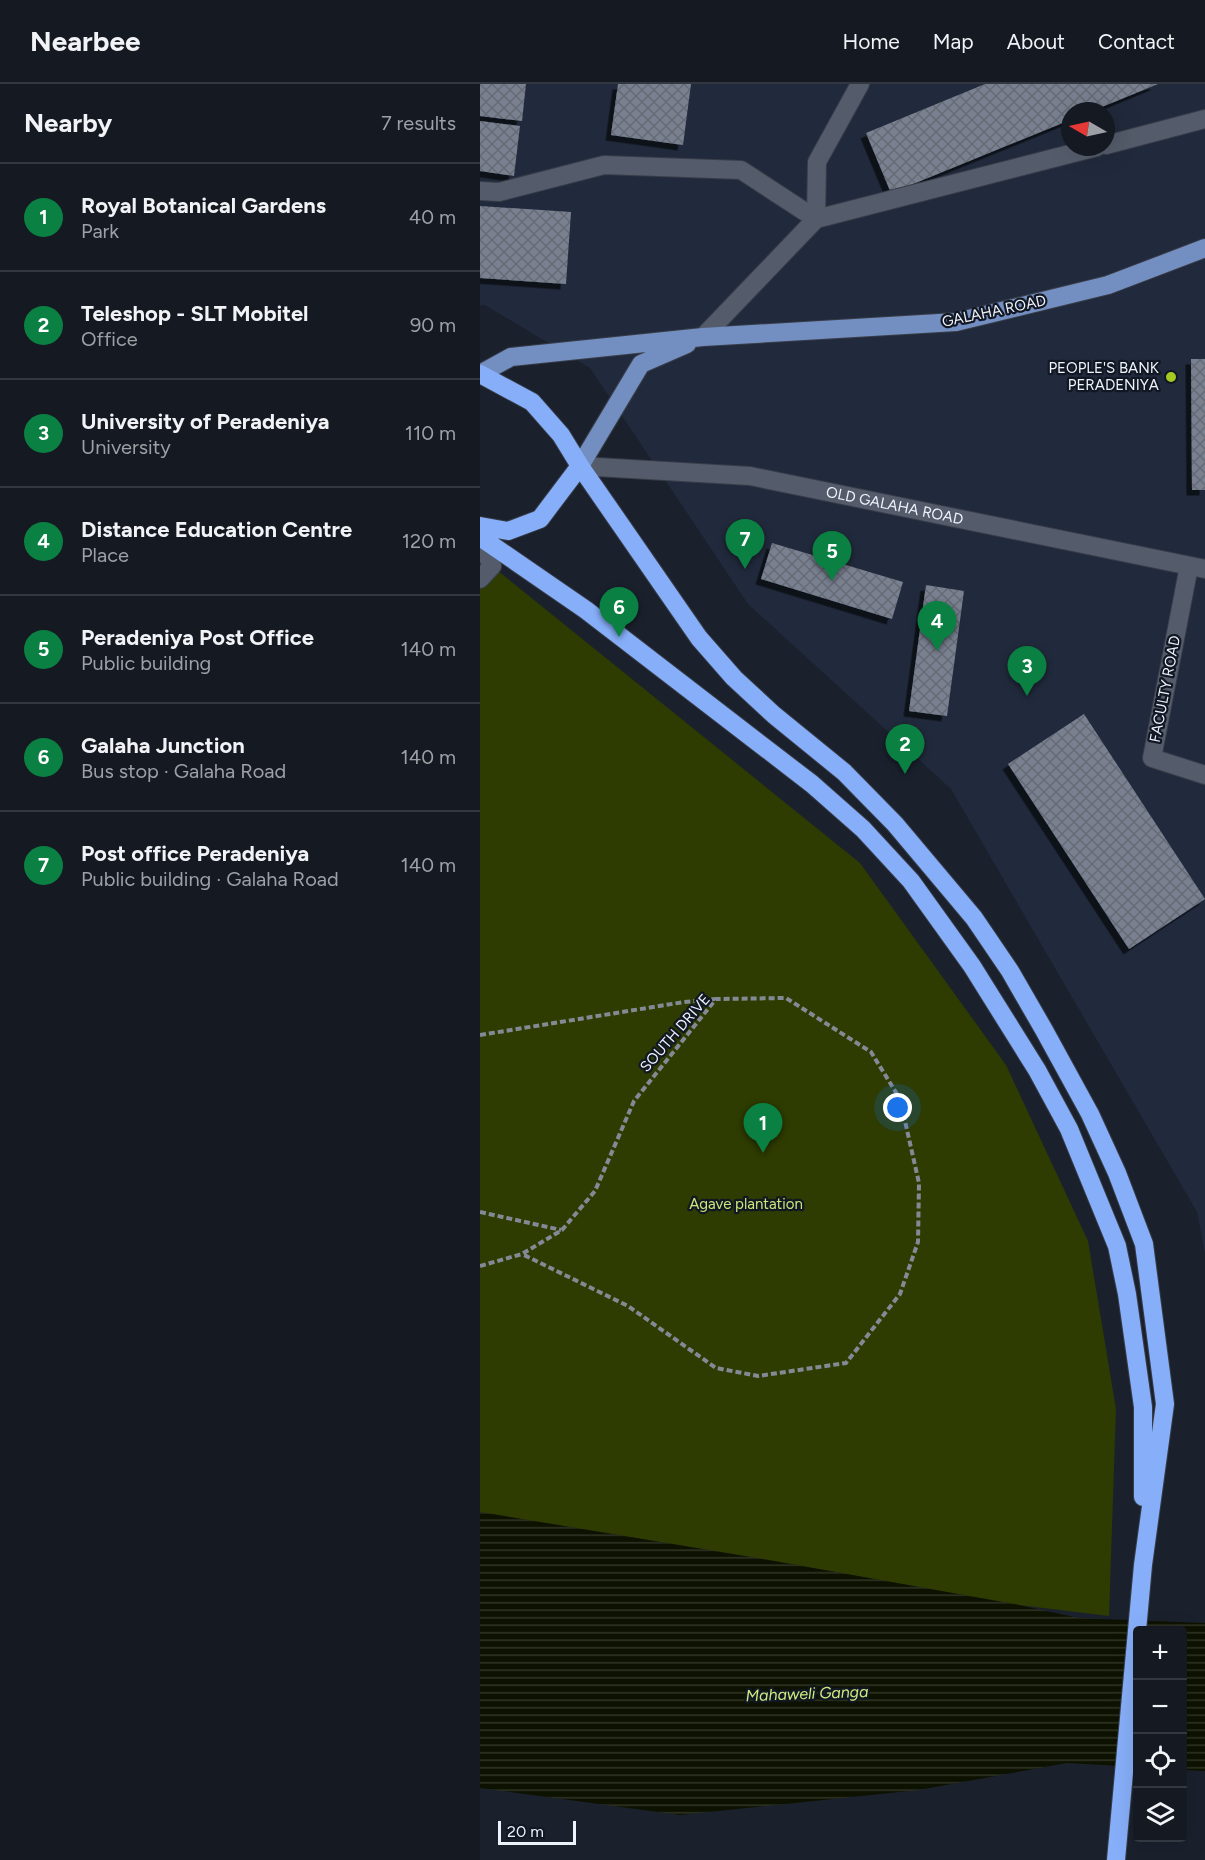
<!DOCTYPE html>
<meta charset="utf-8">
<style>
:root{--surface:#141922;--page:#1d222a;--text:#f1f3f6;--muted:#9da0a5;--line:#333840;--accent:#0b8043}
body{margin:0;font-family:Figtree,sans-serif;background:var(--page);color:var(--text)}
.controls{position:absolute;right:18px;bottom:18px;display:grid;overflow:hidden;border-radius:6px;box-shadow:0 6px 24px #0002}
.controls button{width:54px;height:54px;display:grid;place-items:center;padding:0;border:0;border-bottom:2px solid var(--line);background:var(--surface);color:var(--text);font:30px sans-serif}
.compass{position:absolute;left:581px;top:18px;width:54px;height:54px;border-radius:50%;background:var(--surface);box-shadow:0 6px 24px #0002;rotate:279deg}
.scale{position:absolute;left:18px;bottom:15px;width:78px;box-sizing:border-box;padding-left:6px;border:3px solid #edf2fb;border-top:0;font-size:16px;line-height:21px;white-space:nowrap;color:#edf2fb;-webkit-text-stroke:4px #111723;paint-order:stroke}
.you{position:absolute;left:418px;top:1024px;width:21px;height:21px;margin:-15px;border:4px solid #fff;border-radius:50%;background:#1a73e8;box-shadow:0 0 0 9px #1a73e833}
.badge{display:grid;place-items:center;width:39px;height:39px;border-radius:50%;background:var(--accent);color:#fff;font-size:20px;font-weight:700}
.pin{position:absolute;translate:-50% -50px;filter:drop-shadow(0 2px 3px #0008)}
.pin::after{content:'';position:absolute;top:32px;width:21px;height:18px;background:inherit;clip-path:polygon(0 0,100% 0,50% 100%)}
.list{margin:0;padding:0;list-style:none}
h2{display:flex;justify-content:space-between;align-items:center;height:78px;margin:0;padding:0 24px;font-size:26px}
h2 small{font-size:20px;font-weight:400;color:var(--muted)}
.list li{display:grid;grid-template-columns:39px 1fr auto;gap:18px;align-items:center;box-sizing:border-box;height:108px;padding:0 24px;border-top:2px solid var(--line)}
.list b{display:block;font-size:22px;white-space:nowrap}
.list p{margin:0;font-size:20px;white-space:nowrap;color:var(--muted)}
.list em{font-size:20px;font-style:normal;color:var(--muted)}
.icon{flex:none;width:33px;height:33px;fill:none;stroke:currentColor;stroke-width:2;stroke-linecap:round;stroke-linejoin:round}
.map{position:relative;flex:none;width:725px;height:1776px;overflow:hidden}
header{display:flex;align-items:center;gap:36px;box-sizing:border-box;height:84px;padding:0 30px;background:var(--surface);border-bottom:2px solid var(--line)}
header strong{font-size:28px}
nav{display:flex;gap:33px;margin-inline-start:auto;font-size:21px}
main{display:flex}
aside{flex:1;background:var(--surface)}
.map>svg:first-child{display:block}
.built{fill:#212a3c;fill-rule:evenodd}
.green{fill:#2e3b01}
.water{fill:url(#water-rules)}
.building{fill:url(#building-cross-hatch);filter:url(#shadow)}
.lines{fill:none;stroke-linecap:round;stroke-linejoin:round}
.minor-casing{stroke:#383d48;stroke-width:20}
.major-casing{stroke:#383d48;stroke-width:20}
.highway-casing{stroke:#383d48;stroke-width:20}
.path{stroke:#848a95;stroke-width:4;stroke-dasharray:6 3;stroke-linecap:butt}
.minor{stroke:#545c6b;stroke-width:18}
.major{stroke:#738ec0;stroke-width:18}
.highway{stroke:#87aff9;stroke-width:18}
.poi-dot{fill:#a5c823;stroke:#111723;stroke-width:2}
.labels{text-anchor:middle;stroke-width:4.5;stroke-linejoin:round;paint-order:stroke}
.street-label{font-size:15px;fill:#edf2fb;stroke:#111723}
.poi-label{font-size:15px;fill:#edf2fb;stroke:#111723;text-anchor:end}
.park-label{font-size:15px;fill:#cae87a;stroke:#111723}
.water-label{font-size:16px;font-style:italic;fill:#ceec7e;stroke:#111723}
</style>
<header>
<strong>Nearbee</strong>
<nav><a>Home</a><a>Map</a><a>About</a><a>Contact</a></nav>
</header>
<main>
<aside>
<h2>Nearby<small>7 results</small></h2>
<ul class="list">
<li><span class="badge">1</span><div><b>Royal Botanical Gardens</b><p>Park</p></div><em>40 m</em></li>
<li><span class="badge">2</span><div><b>Teleshop - SLT Mobitel</b><p>Office</p></div><em>90 m</em></li>
<li><span class="badge">3</span><div><b>University of Peradeniya</b><p>University</p></div><em>110 m</em></li>
<li><span class="badge">4</span><div><b>Distance Education Centre</b><p>Place</p></div><em>120 m</em></li>
<li><span class="badge">5</span><div><b>Peradeniya Post Office</b><p>Public building</p></div><em>140 m</em></li>
<li><span class="badge">6</span><div><b>Galaha Junction</b><p>Bus stop · Galaha Road</p></div><em>140 m</em></li>
<li><span class="badge">7</span><div><b>Post office Peradeniya</b><p>Public building · Galaha Road</p></div><em>140 m</em></li>
</ul>
</aside>
<div class="map">
<svg width="725" height="1776" viewBox="0 0 725 1776">
<defs>
<pattern id="water-rules" width="6" height="5" patternUnits="userSpaceOnUse" patternTransform="scale(1.5)"><rect width="6" height="5" fill="#0d1200"/><path d="M0 2.5h6" fill="none" stroke="#313526"/></pattern>
<pattern id="building-cross-hatch" width="8" height="8" patternUnits="userSpaceOnUse" patternTransform="scale(1.5)"><rect width="8" height="8" fill="#798191"/><path d="M0 0l8 8M0 8l8-8" fill="none" stroke="#656b75"/></pattern>
<filter id="shadow"><feDropShadow dx="-5.5" dy="5.5" stdDeviation="0" flood-color="#0009"/></filter>
</defs>
<rect width="100%" height="100%" fill="#1a212d"/>
<path class="built" d="M 0,0 L 725,0 L 725,1169 L 717,1128 L 471,705 L 268,520 L 110,284 L 5,221 L 0,221 ZM 590,27 L 626,27 L 626,63 L 590,63 Z"/>
<path class="green" d="M 0,474 L 12,482 L 380,779 L 526,981 L 608,1157 L 636,1325 L 629,1532 L 539,1521 L 294,1477 L 0,1428 Z"/>
<path class="water" d="M 0,1428 L 294,1477 L 539,1521 L 599,1534 L 725,1539 L 725,1687 L 703,1686 L 702,1546 L 658,1546 L 657,1683 L 587,1679 L 439,1706 L 200,1731 L 0,1704 Z"/>
<path class="building" d="M 0,0 L 46,0 L 42,37 L 0,32 Z
M 138,0 L 211,0 L 203,61 L 131,51 Z
M 505,0 L 678,0 L 612,27 L 590,27 L 590,36 L 411,109 L 386,49 Z
M 0,37 L 40,42 L 34,92 L 0,87 Z
M 0,122 L 91,128 L 86,200 L 0,194 Z
M 711,275 L 725,275 L 725,406 L 712,406 Z
M 292,459 L 423,498 L 412,535 L 281,495 Z
M 446,501 L 484,507 L 467,632 L 429,627 Z
M 604,630 L 725,815 L 649,865 L 528,680 Z"/>
<g class="lines">
<defs>
<g id="minor">
<path d="M 626,61 L 725,35"/>
<path d="M 0,107 L 19,108 L 124,81 L 261,86 L 336,135"/>
<path d="M 336,135 L 337,78 L 380,0"/>
<path d="M 223,253 L 336,135 L 617,63"/>
<path id="s1" d="M 100,382 L 270,392 L 725,485"/>
<path d="M 0,455 L 12,482 L 0,495"/>
<path d="M 709,482 L 672,674 L 725,691"/>
</g>
<path id="major" d="M 0,290 L 31,273 L 223,253 L 476,238 L 628,201 L 725,164
M 100,382 L 161,280 L 207,260"/>
<path id="highway" d="M 0,290 L 52,318 L 81,351 L 100,382 L 219,554 L 254,594 L 294,631 L 364,688 L 415,740 L 494,834 L 530,887 L 564,946 L 610,1030 L 637,1089 L 664,1160 L 685,1320 L 663,1481 L 636,1776
M 0,442 L 28,447 L 60,435 L 100,382
M 0,453 L 106,526 L 332,700 L 383,745 L 431,797 L 492,882 L 557,986 L 589,1045 L 637,1162 L 647,1210 L 663,1323 L 663,1413"/>
</defs>
<use href="#minor" class="minor-casing"/>
<use href="#major" class="major-casing"/>
<use href="#highway" class="highway-casing"/>
<path class="path" d="M 0,951 L 204,918 L 235,915
M 0,1128 L 81,1146
M 0,1182 L 42,1170 L 82,1146 L 115,1107 L 154,1017 L 236,915 L 306,914 L 391,968 L 420,1015 L 439,1099 L 438,1158 L 420,1210 L 366,1279 L 278,1292 L 236,1284 L 148,1222 L 42,1170"/>
<use href="#minor" class="minor"/>
<use href="#major" class="major"/>
<use href="#highway" class="highway"/>
</g>
<circle class="poi-dot" cx="691" cy="293" r="6"/>
<g class="labels">
<g class="street-label">
<text transform="translate(514 227) rotate(-12)" y="5">GALAHA ROAD</text>
<text dy="5" stroke="none"><textPath href="#s1" startOffset="318">OLD GALAHA ROAD</textPath></text>
<text transform="translate(685 605) rotate(-79)" y="5">FACULTY ROAD</text>
<text transform="translate(195 949) rotate(-49)" y="5">SOUTH DRIVE</text>
</g>
<g class="poi-label">
<text x="679" y="289">PEOPLE'S BANK<tspan x="679" dy="17">PERADENIYA</tspan></text>
</g>
<g class="park-label">
<text x="266" y="1125">Agave plantation</text>
</g>
<g class="water-label">
<text transform="translate(327 1609) rotate(-2)" y="6">Mahaweli Ganga</text>
</g>
</g>
</svg>
<div class="controls">
<button>+</button>
<button>−</button>
<button><svg class="icon" aria-label="locate" viewBox="0 0 24 24"><circle cx="12" cy="12" r="6"/><path d="M12 2v4M12 18v4M2 12h4M18 12h4"/></svg></button>
<button><svg class="icon" aria-label="layers" viewBox="0 0 24 24"><path d="M12 4l9 5-9 5-9-5zM3 14l9 5 9-5"/></svg></button>
</div>
<svg class="compass" viewBox="-18 -18 36 36"><path d="M0-13l5 13h-10z" fill="#e53935"/><path d="M0 13l5-13h-10z" fill="#9da0a5"/></svg>
<div class="scale">20 m</div>
<div class="you"></div>
<div class="pin badge" style="left:283px;top:1069px">1</div>
<div class="pin badge" style="left:425px;top:690px">2</div>
<div class="pin badge" style="left:547px;top:612px">3</div>
<div class="pin badge" style="left:457px;top:567px">4</div>
<div class="pin badge" style="left:352px;top:497px">5</div>
<div class="pin badge" style="left:139px;top:553px">6</div>
<div class="pin badge" style="left:265px;top:485px">7</div>
</div>
</main>
